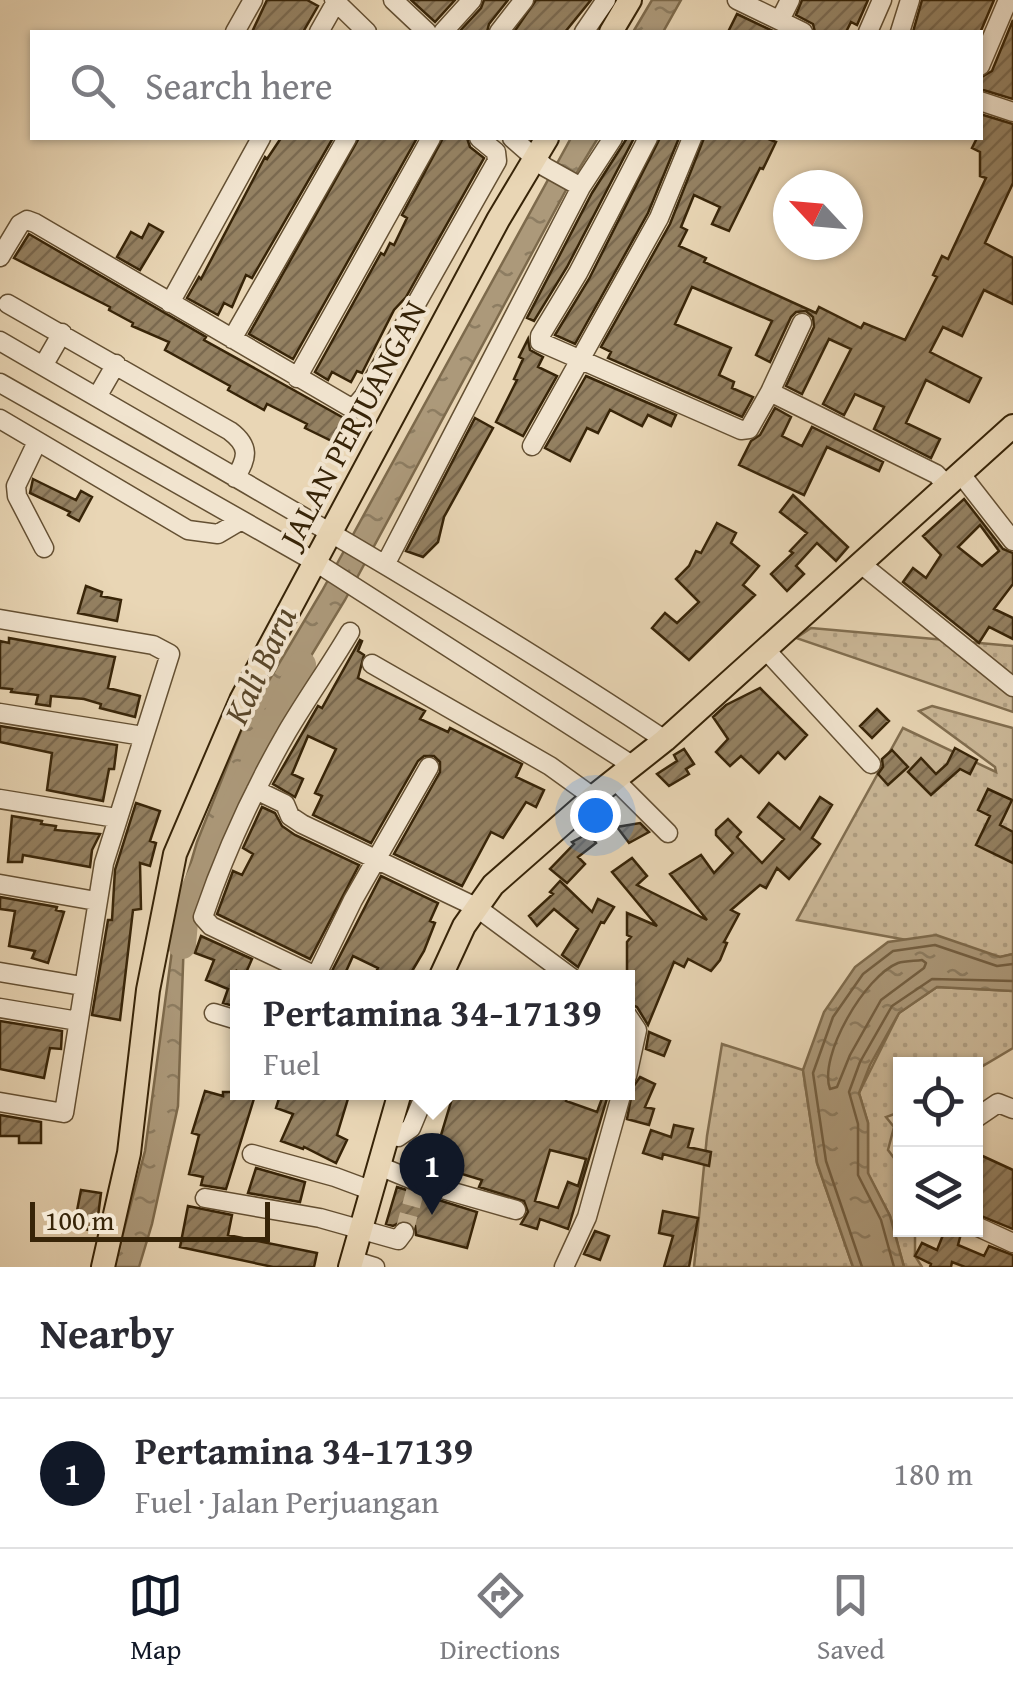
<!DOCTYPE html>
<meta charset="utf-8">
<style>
:root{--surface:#fff;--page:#f2f2f3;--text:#2b2b33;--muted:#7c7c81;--line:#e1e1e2;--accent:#111827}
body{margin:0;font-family:"Gentium Book Plus",serif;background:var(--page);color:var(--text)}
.controls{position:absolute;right:30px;bottom:30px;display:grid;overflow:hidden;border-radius:0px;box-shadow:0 2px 8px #0004}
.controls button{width:90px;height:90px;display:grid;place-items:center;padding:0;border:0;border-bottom:2px solid var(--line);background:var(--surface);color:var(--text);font:50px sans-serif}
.compass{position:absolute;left:773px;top:170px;width:90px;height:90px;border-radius:50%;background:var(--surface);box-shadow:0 2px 8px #0004;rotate:296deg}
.scale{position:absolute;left:30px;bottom:25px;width:240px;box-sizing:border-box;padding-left:10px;border:5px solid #372408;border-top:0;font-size:28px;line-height:35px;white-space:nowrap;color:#372408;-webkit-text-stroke:8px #f1e4cf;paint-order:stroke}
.you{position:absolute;left:595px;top:815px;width:35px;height:35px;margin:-25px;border:8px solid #fff;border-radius:50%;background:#1a73e8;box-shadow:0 0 0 15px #1a73e833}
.badge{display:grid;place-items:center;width:65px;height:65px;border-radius:50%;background:var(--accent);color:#fff;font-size:32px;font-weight:700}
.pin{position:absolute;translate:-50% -82px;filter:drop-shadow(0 2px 5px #0008)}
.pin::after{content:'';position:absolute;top:52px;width:35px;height:30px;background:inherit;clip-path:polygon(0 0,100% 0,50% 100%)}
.popup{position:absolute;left:230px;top:970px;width:405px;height:130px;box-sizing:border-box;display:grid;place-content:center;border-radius:0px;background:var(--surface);filter:drop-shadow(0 2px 8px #0005);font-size:32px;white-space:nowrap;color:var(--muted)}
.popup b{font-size:38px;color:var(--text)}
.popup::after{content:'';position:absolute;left:50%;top:100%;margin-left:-20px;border:20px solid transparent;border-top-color:var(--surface)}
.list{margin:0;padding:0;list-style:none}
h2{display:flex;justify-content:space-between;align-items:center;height:130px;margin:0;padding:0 40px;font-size:42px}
h2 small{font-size:32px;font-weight:400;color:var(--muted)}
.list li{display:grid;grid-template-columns:65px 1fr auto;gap:30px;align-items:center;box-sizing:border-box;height:150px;padding:0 40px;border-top:2px solid var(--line)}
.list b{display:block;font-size:38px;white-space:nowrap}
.list p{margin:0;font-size:32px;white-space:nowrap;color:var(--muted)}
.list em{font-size:32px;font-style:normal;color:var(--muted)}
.icon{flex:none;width:55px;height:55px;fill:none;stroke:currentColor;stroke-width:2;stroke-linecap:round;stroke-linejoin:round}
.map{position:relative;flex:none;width:1013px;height:1267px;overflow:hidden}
.search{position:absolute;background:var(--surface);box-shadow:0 2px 8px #0004;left:30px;right:30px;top:30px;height:110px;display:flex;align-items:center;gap:25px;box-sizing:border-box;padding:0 35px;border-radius:0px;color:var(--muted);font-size:38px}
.sheet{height:280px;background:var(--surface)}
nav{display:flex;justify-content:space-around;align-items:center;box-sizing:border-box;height:140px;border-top:2px solid var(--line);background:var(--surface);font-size:28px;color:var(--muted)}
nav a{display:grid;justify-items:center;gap:5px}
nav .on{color:var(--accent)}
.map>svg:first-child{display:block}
.grass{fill:url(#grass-dots);stroke:#816e50;stroke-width:2.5}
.water{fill:url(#water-ripples);stroke:#7d6a4c;stroke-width:2.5}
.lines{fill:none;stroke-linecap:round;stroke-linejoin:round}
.shore{stroke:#725e41;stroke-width:2.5}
.river{stroke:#ac997a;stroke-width:28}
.building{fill:url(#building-hatch);stroke:#372408;stroke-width:2.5;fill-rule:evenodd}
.minor-tunnel{stroke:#c5b292;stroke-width:18;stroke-dasharray:18 9;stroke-linecap:butt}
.minor-casing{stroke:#645033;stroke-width:21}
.major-casing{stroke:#372408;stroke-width:26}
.minor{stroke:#f1e4cf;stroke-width:18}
.major{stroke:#e9d6b5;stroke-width:22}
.labels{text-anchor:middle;stroke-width:8;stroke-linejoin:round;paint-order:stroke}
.street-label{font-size:32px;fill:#372408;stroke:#f1e4cf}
.water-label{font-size:35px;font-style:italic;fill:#5a472a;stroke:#f1e4cf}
</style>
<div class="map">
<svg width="1013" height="1267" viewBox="0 0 1013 1267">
<defs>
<pattern id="grass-dots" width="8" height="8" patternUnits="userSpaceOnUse" patternTransform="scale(2.5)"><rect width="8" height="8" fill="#cbb898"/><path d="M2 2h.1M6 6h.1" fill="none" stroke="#af9e82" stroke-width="1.8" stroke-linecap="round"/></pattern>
<pattern id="water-ripples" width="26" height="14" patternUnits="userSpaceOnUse" patternTransform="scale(2.5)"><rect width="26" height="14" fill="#ac997a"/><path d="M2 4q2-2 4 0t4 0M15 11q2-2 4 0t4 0" fill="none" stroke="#8d7d62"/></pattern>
<pattern id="building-hatch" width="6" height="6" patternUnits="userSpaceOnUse" patternTransform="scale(2.5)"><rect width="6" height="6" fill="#948162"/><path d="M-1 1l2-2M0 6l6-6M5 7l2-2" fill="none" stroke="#7a694f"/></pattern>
</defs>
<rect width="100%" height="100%" fill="#e9d6b5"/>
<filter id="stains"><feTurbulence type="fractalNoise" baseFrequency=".002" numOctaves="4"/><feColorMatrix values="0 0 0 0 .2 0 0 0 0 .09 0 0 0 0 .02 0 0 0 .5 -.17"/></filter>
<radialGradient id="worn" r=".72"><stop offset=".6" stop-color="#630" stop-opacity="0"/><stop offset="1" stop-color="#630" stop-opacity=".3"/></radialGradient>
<path class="grass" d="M 811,628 L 1013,646 L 1013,712 L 796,638 Z
M 932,706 L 1013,728 L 1013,954 L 1000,957 L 797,920 L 903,728 L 996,772 L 995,767 L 919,711 Z
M 937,987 L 1013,991 L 1013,1048 L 976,1070 L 976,1064 L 900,1064 L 900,1112 L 886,1117 L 894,1127 L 888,1150 L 900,1166 L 900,1230 L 915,1230 L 915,1256 L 922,1267 L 904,1267 L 890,1216 L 868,1174 L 868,1123 L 859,1093 L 899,1013 Z
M 722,1044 L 803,1070 L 817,1163 L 853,1267 L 694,1267 L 707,1136 Z"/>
<path class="water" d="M 652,0 L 681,0 L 663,32 L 633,32 Z
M 571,138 L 598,138 L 566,190 L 345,600 L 266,730 L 208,845 L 185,910 L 178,1106 L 152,1224 L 139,1267 L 114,1267 L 145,1151 L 178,906 L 197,842 L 245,721 L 322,591 Z
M 936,935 L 1000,957 L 1013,954 L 1013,991 L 937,987 L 899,1013 L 870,1065 L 859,1093 L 868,1123 L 868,1173 L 890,1216 L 904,1267 L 853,1267 L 817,1163 L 803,1070 L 824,1012 L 855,967 L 888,942 Z"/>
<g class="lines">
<path class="shore" d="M 922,960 L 926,963 L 924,968 L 881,1000 L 850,1055 L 837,1087 L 830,1089 C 818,1056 865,976 898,963 C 905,961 915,961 922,960 Z
M 862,1267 L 826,1161 L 813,1073 L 833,1017 L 863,974 L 893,951 L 935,945 L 997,966 L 1013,964
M 894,1267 L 881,1220 L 858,1175 L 858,1124 L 849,1092 L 860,1062 L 892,1006 L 932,979 L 1013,981"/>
<path class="river" d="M 182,945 L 185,910 L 302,665"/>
</g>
<path class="building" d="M 267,0 L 307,0 L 318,6 L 303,32 L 252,32 Z
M 411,0 L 455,0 L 435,22 Z
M 484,0 L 508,0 L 489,24 L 487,32 L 459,32 L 481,8 Z
M 536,0 L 591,0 L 565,32 L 514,32 Z
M 802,0 L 868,0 L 857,25 L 851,22 L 846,32 L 815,32 L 813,24 L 796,15 Z
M 922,0 L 994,0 L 980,33 L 913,32 Z
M 737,14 L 775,32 L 728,32 Z
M 1013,20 L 1013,99 L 980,89 L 980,78 L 992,71 Z
M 980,114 L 1013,124 L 1013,183 L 985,243 L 1013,258 L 1013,304 L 984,290 L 962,336 L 943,327 L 930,352 L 981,378 L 969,402 L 926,380 L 906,423 L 940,439 L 931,458 L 874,429 L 884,407 L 855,394 L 844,415 L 823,404 L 851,349 L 829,339 L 802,394 L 786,386 L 814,327 L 813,317 L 806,311 L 796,312 L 791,317 L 770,362 L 756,355 L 772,321 L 692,287 L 675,324 L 731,348 L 719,375 L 734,382 L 732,388 L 753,397 L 742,417 L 608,358 L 611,352 L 601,347 L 670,224 L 704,138 L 766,138 L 776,142 L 763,169 L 760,168 L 729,231 L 712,224 L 720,207 L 694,195 L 681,227 L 687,230 L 679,246 L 706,258 L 704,262 L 816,313 L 819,307 L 861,328 L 864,323 L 905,340 L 937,277 L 933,275 L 942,256 L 948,259 L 986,178 L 980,176 L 980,152 L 972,148 L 977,138 L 980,138 Z
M 281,138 L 333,138 L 252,278 L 246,275 L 232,307 L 224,303 L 218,315 L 187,298 L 199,277 L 201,279 L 265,157 L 267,159 Z
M 359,138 L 417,138 L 293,359 L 249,334 Z
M 443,138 L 467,138 L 470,147 L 484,158 L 406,297 L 394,310 L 362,373 L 357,371 L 351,382 L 332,372 L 328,380 L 315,372 L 381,253 L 384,255 L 390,243 L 394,245 L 407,218 L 402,215 Z
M 627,138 L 634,138 L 567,267 L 534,321 L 527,318 L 592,193 Z
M 660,138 L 679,138 L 648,213 L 575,344 L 555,335 L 589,279 Z
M 149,224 L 163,232 L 140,270 L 117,257 L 131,232 L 142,238 Z
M 29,234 L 206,337 L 204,340 L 349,421 L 338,444 L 305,428 L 307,424 L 267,404 L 264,410 L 228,390 L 230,386 L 165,350 L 169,342 L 132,326 L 133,323 L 109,310 L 110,307 L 14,258 Z
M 528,339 L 530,350 L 543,357 L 538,367 L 557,376 L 523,436 L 496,422 L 517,380 L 514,379 L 523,359 L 519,357 Z
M 586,376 L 676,415 L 671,426 L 648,415 L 642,426 L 610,410 L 598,433 L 587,428 L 570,461 L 545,448 Z
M 775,408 L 791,417 L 782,436 L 802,446 L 812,427 L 883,462 L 879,471 L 827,447 L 804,495 L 739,465 L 751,441 L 760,435 Z
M 475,418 L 493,428 L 444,517 L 438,542 L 423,557 L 406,551 Z
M 33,479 L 76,500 L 81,491 L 92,497 L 79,521 L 68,515 L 70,512 L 30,493 Z
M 793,495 L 848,547 L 836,561 L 817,543 L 796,566 L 804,574 L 787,591 L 771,574 L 793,553 L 790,551 L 807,533 L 780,512 Z
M 964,499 L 1003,549 L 1013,553 L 1013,584 L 994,609 L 1013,618 L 1013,639 L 989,627 L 979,643 L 903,582 L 913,568 L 926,578 L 941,555 L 923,536 ZM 980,525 L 999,551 L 982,566 L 958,547 Z
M 717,523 L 736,533 L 731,543 L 759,566 L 743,585 L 755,595 L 689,660 L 652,628 L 665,613 L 677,623 L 699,602 L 676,579 L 689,566 L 696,551 L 701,553 Z
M 86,586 L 102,592 L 101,596 L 121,600 L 117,621 L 78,613 Z
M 9,638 L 115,657 L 108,688 L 140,696 L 135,717 L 100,708 L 101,704 L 84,699 L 51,696 L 50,706 L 36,704 L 38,695 L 11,692 L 12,689 L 0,688 L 0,641 L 9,643 Z
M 360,640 L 362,641 L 358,651 L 364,655 L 358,678 L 425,711 L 420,719 L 448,732 L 450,728 L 522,764 L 516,777 L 544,790 L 536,807 L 526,802 L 503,838 L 491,832 L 462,886 L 394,854 L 440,772 L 440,762 L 434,756 L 424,756 L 418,761 L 371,843 L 313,815 L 322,796 L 315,793 L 336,749 L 308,736 L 292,774 L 303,779 L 295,797 L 273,784 L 318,706 L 322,708 Z
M 760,688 L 807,735 L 785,759 L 778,752 L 759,773 L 741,756 L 730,766 L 716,752 L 728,739 L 713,717 L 726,705 Z
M 877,709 L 889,721 L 872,738 L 860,726 Z
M 0,726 L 117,745 L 114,769 L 109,769 L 103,801 L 47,790 L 52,753 L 0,742 Z
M 955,748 L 977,760 L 970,774 L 960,769 L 931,795 L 908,772 L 921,758 L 936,774 L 947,764 Z
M 684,749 L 694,764 L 686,769 L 689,774 L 669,786 L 657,774 L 677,761 L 674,755 Z
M 892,750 L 908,767 L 888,785 L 878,774 L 883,767 L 882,759 Z
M 988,789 L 1012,800 L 1000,825 L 1013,832 L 1013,863 L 976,845 L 990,816 L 978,810 Z
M 820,797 L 832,805 L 812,838 L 820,844 L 789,879 L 777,868 L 766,888 L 760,885 L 731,910 L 739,914 L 724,942 L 727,943 L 720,960 L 711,971 L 688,959 L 684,967 L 674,962 L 648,1025 L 637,1007 L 627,1003 L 627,942 L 631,937 L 627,935 L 627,913 L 657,926 L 612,872 L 632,858 L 647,876 L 637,885 L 707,920 L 670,874 L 701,855 L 714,873 L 733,853 L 716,835 L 716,830 L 728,819 L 741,832 L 737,837 L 762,863 L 784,839 L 758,817 L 769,803 L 800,829 Z
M 136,803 L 160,811 L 150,841 L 156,843 L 150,866 L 140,863 L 141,909 L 133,910 L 120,1020 L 92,1015 L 108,920 L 112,920 L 115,870 Z
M 262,807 L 275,813 L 282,826 L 295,835 L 359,865 L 310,959 L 217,914 L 233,871 L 242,875 L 253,854 L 243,848 Z
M 12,816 L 42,821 L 41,824 L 56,826 L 55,830 L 100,834 L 92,850 L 90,867 L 23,855 L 22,862 L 8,862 Z
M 640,823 L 649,832 L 629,843 L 617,827 Z
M 589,833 L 596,843 L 578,857 L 585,864 L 567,883 L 550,869 L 574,844 L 572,842 Z
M 381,876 L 438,903 L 430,921 L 435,923 L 424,951 L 408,978 L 373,978 L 378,968 L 353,956 L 343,978 L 332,978 L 331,973 Z
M 560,881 L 592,912 L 598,899 L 614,907 L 604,923 L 601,922 L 578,967 L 562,955 L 578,929 L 554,909 L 537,926 L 529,916 L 553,894 L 550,892 Z
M 0,897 L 57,907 L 56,910 L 64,912 L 48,963 L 32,958 L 35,951 L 9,946 L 15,911 L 0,909 Z
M 201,936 L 252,959 L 245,975 L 237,971 L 237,1007 L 223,1003 L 228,989 L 206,980 L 214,960 L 195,953 Z
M 0,1021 L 62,1031 L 61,1049 L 50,1048 L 44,1078 L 0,1069 Z
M 649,1032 L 670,1041 L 664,1056 L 646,1049 Z
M 640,1077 L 655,1084 L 645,1107 L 654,1109 L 649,1125 L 627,1119 L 633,1087 Z
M 205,1091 L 223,1096 L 223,1092 L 256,1092 L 226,1189 L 201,1185 L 203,1177 L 189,1174 L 199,1135 L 192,1133 Z
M 281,1092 L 350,1092 L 337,1135 L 347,1140 L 336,1163 L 304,1147 L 303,1149 L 281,1141 L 293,1114 L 276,1108 Z
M 454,1092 L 569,1092 L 566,1101 L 597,1112 L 604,1093 L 608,1095 L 568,1229 L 540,1219 L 537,1229 L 521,1224 L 528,1212 L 524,1201 L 479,1187 L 482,1180 L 432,1165 ZM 550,1150 L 586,1159 L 578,1186 L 568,1182 L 558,1208 L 535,1201 Z
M 0,1115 L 41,1122 L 41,1143 L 19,1143 L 19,1136 L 0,1136 Z
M 674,1125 L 693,1129 L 688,1147 L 711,1152 L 709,1166 L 663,1154 L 662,1159 L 643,1153 L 651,1130 L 671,1137 Z
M 976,1153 L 1013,1170 L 1013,1229 L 976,1214 Z
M 256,1168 L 305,1182 L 300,1202 L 248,1193 Z
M 397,1187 L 477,1212 L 467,1248 L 416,1235 L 415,1226 L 406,1220 L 393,1226 L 386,1224 Z
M 81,1190 L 101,1193 L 96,1232 L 74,1226 Z
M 188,1206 L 232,1215 L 228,1235 L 317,1253 L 314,1267 L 273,1267 L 180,1247 Z
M 663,1211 L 698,1218 L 689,1267 L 664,1267 L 673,1236 L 659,1233 Z
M 945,1230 L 962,1230 L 958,1245 L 984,1256 L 989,1246 L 1013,1255 L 1013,1267 L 965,1267 L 952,1262 L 951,1267 L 930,1267 L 931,1264 L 915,1256 L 922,1243 L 937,1250 Z
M 595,1231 L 609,1236 L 600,1260 L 584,1254 Z"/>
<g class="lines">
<path class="minor-tunnel" d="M 404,1232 L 416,1188"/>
<defs>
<path id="minor" d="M 334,0 L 367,32
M 393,0 L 427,32
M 737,0 L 803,32
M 780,20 L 790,0
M 235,32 L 253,0
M 319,32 L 336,2
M 443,32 L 472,0
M 499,32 L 524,0
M 584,32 L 606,0
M 868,32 L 882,0
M 900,32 L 910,0
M 980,66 L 1008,0
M 980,101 L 1013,112
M 512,138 L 545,167 L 581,187
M 648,138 L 578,273 L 540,336 L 540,342 L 741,430 L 749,429 L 770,392 L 936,474 L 948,486
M 0,257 L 20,224 L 27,220 L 35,223 L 353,409 L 364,396 L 497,161 L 496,152 L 479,138
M 170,303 L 261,138
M 8,304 L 230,431 C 250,446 248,458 235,478
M 232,339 L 347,138
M 0,341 C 223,471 450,597 665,740
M 43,366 L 62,333
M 297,378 L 431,138
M 0,383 L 317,563 L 632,765
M 770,392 L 802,323
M 97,397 L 116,364
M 0,419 L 188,530 L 218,534 L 240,521
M 37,442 L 16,486 L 17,496 L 44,548
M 532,446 L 659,218 L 692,138
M 960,473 L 1013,541
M 861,564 L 1013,687
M 385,565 L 581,187 L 613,138
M 0,619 L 153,645 L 170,654 L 104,863 L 64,1113 L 0,1102
M 765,649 L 871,764
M 372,664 L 550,766 L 593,797
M 0,713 L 143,736
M 615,780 L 668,833
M 256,790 L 285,804 L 290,816 L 302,824 L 476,907 L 572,978
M 0,799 L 116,818
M 0,884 L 96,901
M 0,972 L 82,986
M 316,976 L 353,900 L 429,767
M 320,978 L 211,926 L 203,917 C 225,852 253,791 287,732 C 307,698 330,666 350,632
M 0,1008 L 78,1021
M 214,1013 L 237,1020
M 627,1015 L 637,1030 L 627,1076
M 976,1118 L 998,1103 L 1013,1109
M 387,1135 L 398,1137 L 411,1128 L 426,1092
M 252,1154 L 335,1177 L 370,1190
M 379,1166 L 418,1182 L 516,1210
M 205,1198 L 320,1218 L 398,1240 L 404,1232
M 976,1226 L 1013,1243
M 352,1260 L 375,1267
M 564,1267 L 587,1217 L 622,1092"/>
<path id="major" d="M 611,32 L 630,0
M 440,978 L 464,926 L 493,885 L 593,797 L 665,740 L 1013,426
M 103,1267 L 129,1153 L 148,990 L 175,854 L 241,700 L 498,220 L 547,138
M 350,1267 L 400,1092"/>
</defs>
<use href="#minor" class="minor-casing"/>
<use href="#major" class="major-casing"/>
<use href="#minor" class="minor"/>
<use href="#major" class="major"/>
</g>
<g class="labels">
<g class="street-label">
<text transform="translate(353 424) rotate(-62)" y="11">JALAN PERJUANGAN</text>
</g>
<g class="water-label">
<text transform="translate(260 665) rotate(-65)" y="12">Kali Baru</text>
</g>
</g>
<rect width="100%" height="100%" filter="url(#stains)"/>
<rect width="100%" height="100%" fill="url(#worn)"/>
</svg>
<div class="controls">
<button><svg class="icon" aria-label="locate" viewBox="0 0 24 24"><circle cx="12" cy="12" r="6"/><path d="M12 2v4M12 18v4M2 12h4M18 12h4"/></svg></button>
<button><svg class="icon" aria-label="layers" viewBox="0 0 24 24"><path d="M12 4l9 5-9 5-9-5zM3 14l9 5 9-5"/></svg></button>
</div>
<svg class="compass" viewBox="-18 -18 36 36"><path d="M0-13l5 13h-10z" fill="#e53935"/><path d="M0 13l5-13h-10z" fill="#7c7c81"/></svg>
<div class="scale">100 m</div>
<div class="you"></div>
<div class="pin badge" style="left:432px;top:1215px">1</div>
<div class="popup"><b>Pertamina 34-17139</b>Fuel</div>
<div class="search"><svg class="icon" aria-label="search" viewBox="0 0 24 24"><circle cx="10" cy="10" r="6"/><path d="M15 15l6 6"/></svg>Search here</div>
</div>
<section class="sheet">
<h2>Nearby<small></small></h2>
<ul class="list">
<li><span class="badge">1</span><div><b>Pertamina 34-17139</b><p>Fuel · Jalan Perjuangan</p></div><em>180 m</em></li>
</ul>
</section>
<nav>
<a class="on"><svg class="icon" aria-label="map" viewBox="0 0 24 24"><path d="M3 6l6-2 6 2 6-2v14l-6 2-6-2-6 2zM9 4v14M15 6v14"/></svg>Map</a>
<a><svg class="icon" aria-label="directions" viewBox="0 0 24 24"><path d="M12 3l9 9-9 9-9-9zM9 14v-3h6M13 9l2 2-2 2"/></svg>Directions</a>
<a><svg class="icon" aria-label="saved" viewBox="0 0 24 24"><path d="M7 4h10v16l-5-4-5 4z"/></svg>Saved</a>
</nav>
